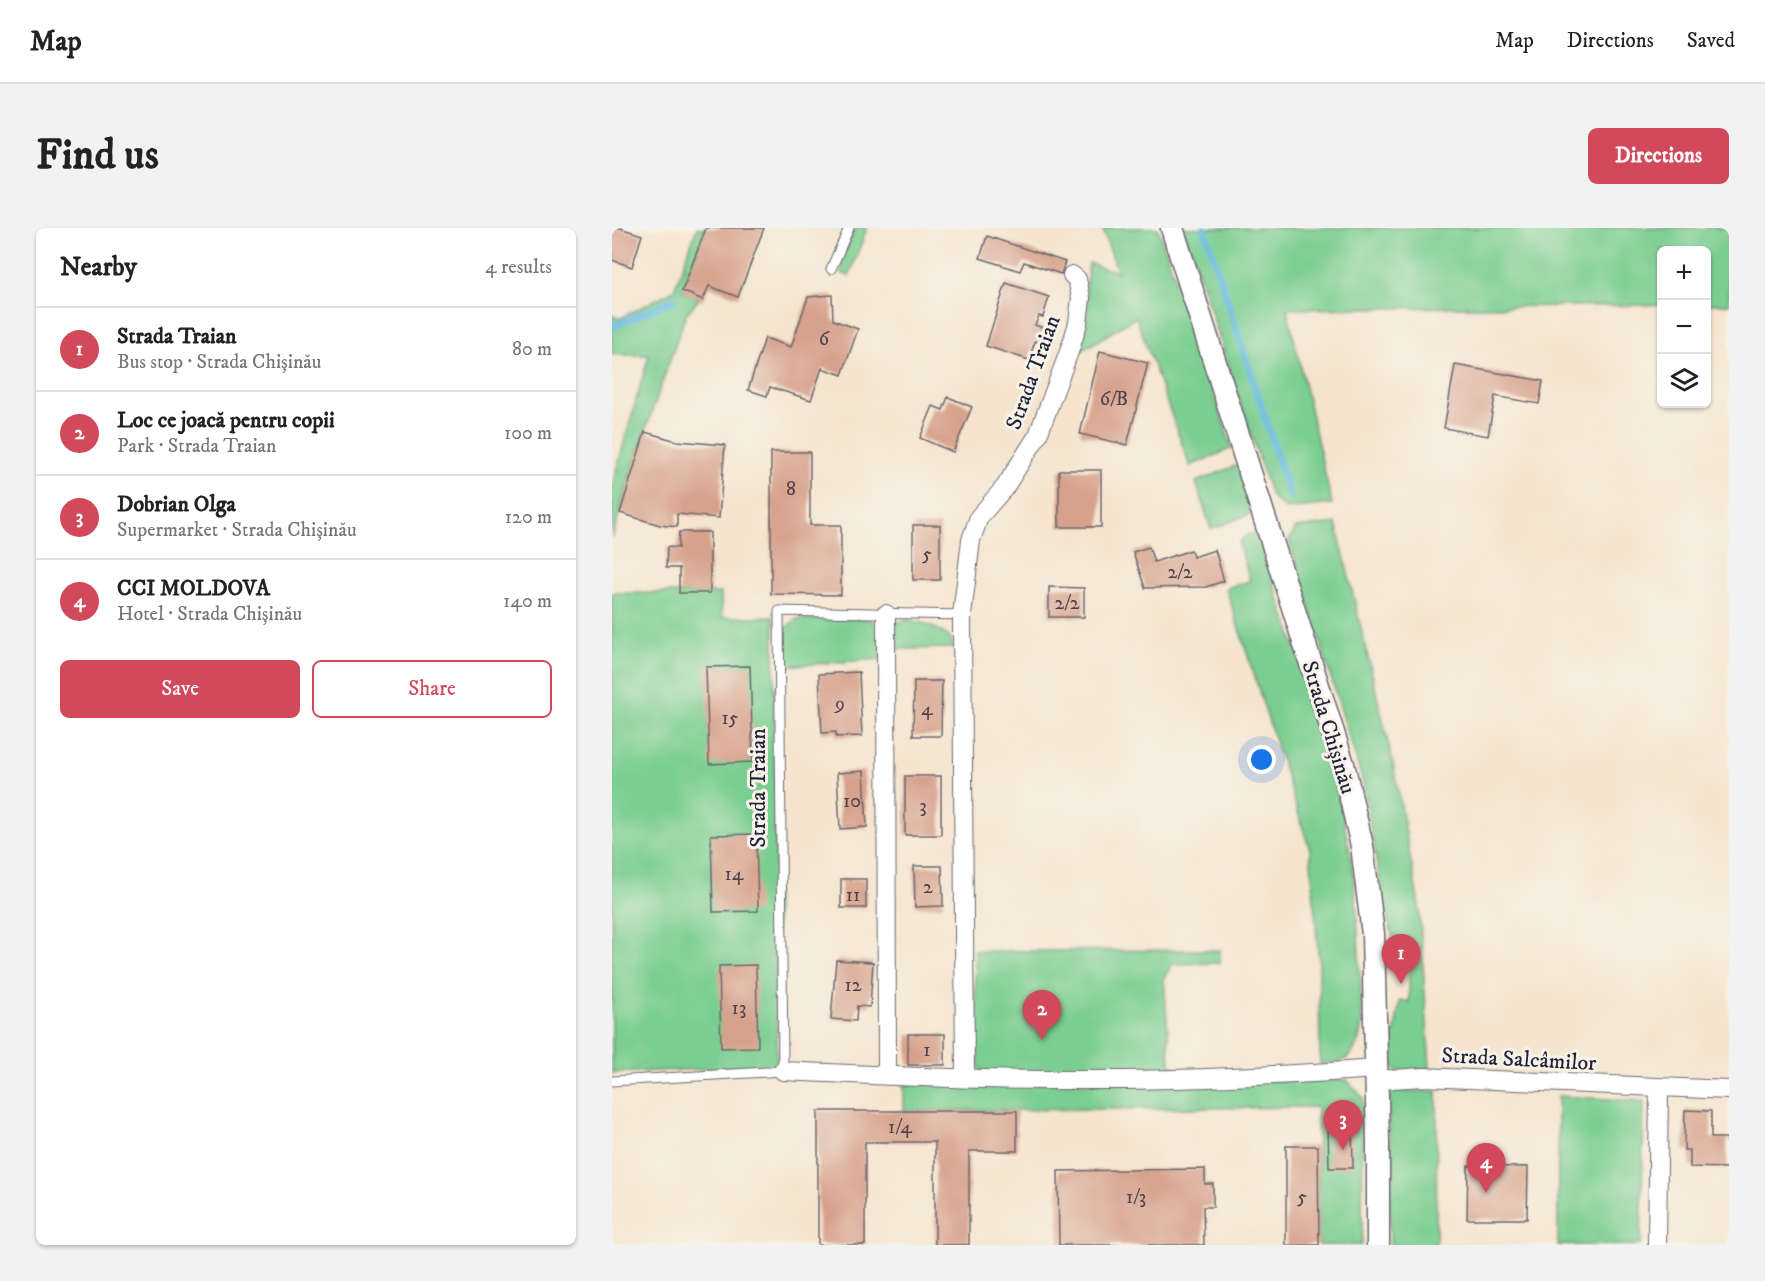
<!DOCTYPE html>
<meta charset="utf-8">
<style>
:root{--surface:#fff;--page:#f2f2f2;--text:#222;--muted:#767676;--line:#e0e0e0;--accent:#d1495b}
body{margin:0;font-family:"IM FELL DW Pica",serif;background:var(--page);color:var(--text)}
.controls{position:absolute;right:18px;top:18px;display:grid;overflow:hidden;border-radius:9px;box-shadow:0 2px 4px #0004}
.controls button{width:54px;height:54px;display:grid;place-items:center;padding:0;border:0;border-bottom:2px solid var(--line);background:var(--surface);color:var(--text);font:30px sans-serif}
.you{position:absolute;left:650px;top:532px;width:21px;height:21px;margin:-15px;border:4px solid #fff;border-radius:50%;background:#1a73e8;box-shadow:0 0 0 9px #1a73e833}
.badge{display:grid;place-items:center;width:39px;height:39px;border-radius:50%;background:var(--accent);color:#fff;font-size:20px;font-weight:700}
.pin{position:absolute;translate:-50% -50px;filter:drop-shadow(0 2px 3px #0008)}
.pin::after{content:'';position:absolute;top:32px;width:21px;height:18px;background:inherit;clip-path:polygon(0 0,100% 0,50% 100%)}
.list{margin:0;padding:0;list-style:none}
h2{display:flex;justify-content:space-between;align-items:center;height:78px;margin:0;padding:0 24px;font-size:26px}
h2 small{font-size:20px;font-weight:400;color:var(--muted)}
.list li{display:grid;grid-template-columns:39px 1fr auto;gap:18px;align-items:center;box-sizing:border-box;height:84px;padding:0 24px;border-top:2px solid var(--line)}
.list b{display:block;font-size:22px;white-space:nowrap}
.list p{margin:0;font-size:20px;white-space:nowrap;color:var(--muted)}
.list em{font-size:20px;font-style:normal;color:var(--muted)}
.actions{display:flex;gap:12px;padding:18px 24px}
.actions a{flex:1;padding:14px 0;border:2px solid var(--accent);border-radius:9px;text-align:center;font-size:21px;color:var(--accent)}
.actions .main{background:var(--accent);color:#fff}
.icon{flex:none;width:33px;height:33px;fill:none;stroke:currentColor;stroke-width:2;stroke-linecap:round;stroke-linejoin:round}
.map{position:relative;flex:none;width:1117px;height:1017px;overflow:hidden;border-radius:9px}
header{display:flex;align-items:center;gap:36px;box-sizing:border-box;height:84px;padding:0 30px;background:var(--surface);border-bottom:2px solid var(--line)}
header strong{font-size:28px}
nav{display:flex;gap:33px;margin-inline-start:auto;font-size:21px}
.intro{display:flex;align-items:center;justify-content:space-between;box-sizing:border-box;height:144px;padding:0 36px}
h1{margin:0;font-size:42px}
.button{padding:15px 27px;border-radius:9px;background:var(--accent);color:#fff;font-size:21px;font-weight:700}
main{display:flex;gap:36px;padding:0 36px}
aside{flex:1;background:var(--surface);border-radius:9px;box-shadow:0 2px 4px #0004}
.map>svg:first-child{display:block}
.green{fill:#7ace91;stroke:#4e7866;stroke-width:1.5}
.lines{fill:none;stroke-linecap:round;stroke-linejoin:round}
.stream{stroke:#64b9e0;stroke-width:7}
.building{fill:#d7a28c}
.service-casing{stroke:#6c666f;stroke-width:11}
.minor-casing{stroke:#6c666f;stroke-width:20}
.tertiary-casing{stroke:#6c666f;stroke-width:25}
.service{stroke:#fff;stroke-width:9}
.minor{stroke:#fff;stroke-width:18}
.tertiary{stroke:#fff;stroke-width:22}
.labels{text-anchor:middle;stroke-width:6;stroke-linejoin:round;paint-order:stroke}
.number-label{font-size:20px;fill:#4f424f}
.street-label{font-size:22px;fill:#22223b;stroke:#f7f3e8}
</style>
<header>
<strong>Map</strong>
<nav><a>Map</a><a>Directions</a><a>Saved</a></nav>
</header>
<div class="intro"><h1>Find us</h1><a class="button">Directions</a></div>
<main>
<aside>
<h2>Nearby<small>4 results</small></h2>
<ul class="list">
<li><span class="badge">1</span><div><b>Strada Traian</b><p>Bus stop · Strada Chișinău</p></div><em>80 m</em></li>
<li><span class="badge">2</span><div><b>Loc ce joacă pentru copii</b><p>Park · Strada Traian</p></div><em>100 m</em></li>
<li><span class="badge">3</span><div><b>Dobrian Olga</b><p>Supermarket · Strada Chișinău</p></div><em>120 m</em></li>
<li><span class="badge">4</span><div><b>CCI MOLDOVA</b><p>Hotel · Strada Chișinău</p></div><em>140 m</em></li>
</ul>
<div class="actions"><a class="main">Save</a><a>Share</a></div>
</aside>
<div class="map">
<svg width="1117" height="1017" viewBox="0 0 1117 1017">
<rect width="100%" height="100%" fill="#f7f3e8"/>
<filter id="ink" filterUnits="userSpaceOnUse"><feTurbulence type="fractalNoise" baseFrequency=".0167" numOctaves="2"/><feDisplacementMap in="SourceGraphic" scale="12" xChannelSelector="R" yChannelSelector="G"/><feConvolveMatrix kernelMatrix="1 2 1 2 8 2 1 2 1" color-interpolation-filters="sRGB"/></filter>
<filter id="wash" filterUnits="userSpaceOnUse"><feTurbulence type="fractalNoise" baseFrequency=".008" numOctaves="4" result="noise"/><feDisplacementMap in="SourceGraphic" scale="24" xChannelSelector="R" yChannelSelector="G"/><feGaussianBlur stdDeviation="1.35" result="paint"/><feColorMatrix in="noise" values="0 0 0 0 0 0 0 0 0 0 0 0 0 0 0 0 0 1.4 0 .05"/><feComposite in="paint" operator="in"/></filter>
<g filter="url(#wash)">
<rect width="100%" height="100%" fill="#f5e5cf"/>
<path class="green" d="M 85,0 L 94,0 L 70,63 L 88,70 L 74,86 L 20,241 L 0,311 L 0,257 L 37,127 L 0,127 L 0,87 L 7,91 L 62,62 Z
M 243,0 L 255,0 L 237,48 L 229,45 L 233,23 Z
M 490,0 L 546,0 L 620,220 L 578,238 L 524,89 L 469,123 L 476,76 L 474,58 L 477,35 L 506,44 Z
M 572,0 L 1117,0 L 1117,76 L 1095,76 L 1094,22 L 1050,22 L 1049,77 L 675,81 L 720,276 L 674,281 L 659,268 Z
M 625,237 L 641,285 L 599,301 L 584,254 Z
M 724,295 L 781,535 L 807,677 L 818,840 L 791,843 L 782,841 L 778,829 L 788,772 L 797,774 L 797,729 L 786,728 L 771,673 L 751,554 L 677,312 L 684,300 Z
M 645,306 C 680,408 717,512 737,619 C 745,662 746,706 748,750 C 749,773 755,805 740,825 C 732,836 720,835 708,836 L 707,734 L 698,622 L 614,360 L 638,353 L 627,315 L 634,307 Z
M 0,365 L 109,365 L 110,389 L 162,389 L 165,838 L 0,845 Z
M 185,391 L 258,391 L 268,403 L 269,431 L 174,438 L 173,400 Z
M 297,392 C 314,395 326,400 339,411 L 341,420 L 283,421 L 284,398 L 288,393 Z
M 608,722 L 608,735 L 561,736 L 552,750 L 558,835 L 566,844 L 369,844 L 364,830 L 363,723 Z
M 735,852 L 751,870 L 750,1017 L 707,1017 L 705,879 L 292,883 L 292,856 Z
M 777,863 L 825,863 L 824,1017 L 778,1017 Z
M 946,868 L 1032,873 L 1029,1017 L 946,1017 Z"/>
<g class="lines">
<path class="stream" d="M 592,0 L 678,268
M 0,99 L 61,72"/>
</g>
<g id="blocks">
<path class="building" d="M 0,0 L 8,0 L 30,7 L 20,39 L 0,32 Z
M 94,0 L 152,0 L 126,69 L 97,58 L 91,72 L 70,63 Z
M 375,8 L 453,34 L 449,46 L 412,34 L 408,43 L 368,30 Z
M 394,55 L 437,69 L 431,89 L 427,88 L 423,97 L 432,100 L 428,115 L 423,113 L 417,132 L 374,118 Z
M 220,67 L 221,92 L 246,101 L 230,147 L 210,140 L 199,172 L 158,159 L 155,168 L 136,162 L 153,110 L 179,119 L 196,69 Z
M 488,123 L 536,135 L 515,217 L 468,206 Z
M 843,137 L 931,153 L 927,176 L 883,168 L 876,208 L 832,200 Z
M 336,169 L 360,179 L 341,224 L 308,210 L 321,178 L 331,182 Z
M 33,204 L 65,213 L 113,217 L 107,290 L 65,286 L 65,299 L 48,297 L 8,285 Z
M 159,224 L 198,224 L 198,297 L 229,297 L 229,367 L 159,366 Z
M 447,242 L 489,242 L 489,299 L 447,299 Z
M 301,297 L 328,297 L 328,352 L 301,352 Z
M 67,304 L 98,304 L 98,365 L 67,365 L 67,340 L 54,340 L 55,319 L 66,320 Z
M 537,319 L 542,334 L 579,322 L 581,329 L 603,322 L 612,353 L 594,359 L 533,360 L 521,324 Z
M 437,359 L 472,360 L 472,389 L 437,389 Z
M 138,438 L 141,534 L 97,536 L 94,439 Z
M 247,444 L 250,508 L 224,509 L 224,504 L 210,505 L 207,446 Z
M 302,453 L 330,453 L 329,508 L 301,508 Z
M 252,543 L 255,599 L 228,601 L 225,545 Z
M 293,548 L 329,548 L 329,607 L 293,607 Z
M 144,606 L 146,683 L 101,684 L 99,607 Z
M 302,638 L 330,638 L 331,678 L 303,679 Z
M 229,651 L 254,651 L 254,680 L 229,680 Z
M 224,732 L 261,734 L 258,779 L 245,778 L 244,793 L 219,791 Z
M 144,737 L 146,819 L 109,820 L 107,738 Z
M 296,806 L 333,806 L 333,837 L 296,837 Z
M 1073,882 L 1099,883 L 1099,910 L 1115,910 L 1115,940 L 1078,939 L 1078,922 L 1072,922 Z
M 206,883 L 405,883 L 405,923 L 357,923 L 357,1017 L 323,1017 L 323,914 L 253,914 L 253,1017 L 206,1017 Z
M 740,897 L 741,940 L 717,940 L 716,898 Z
M 674,918 L 706,918 L 707,1017 L 674,1017 Z
M 856,938 L 916,939 L 915,991 L 855,991 Z
M 593,941 L 593,956 L 601,956 L 601,979 L 591,979 L 592,1017 L 447,1017 L 446,943 Z"/>
</g>
</g>
<g filter="url(#ink)">
<use href="#blocks" fill-opacity="0" stroke="#6c666f" stroke-width="1.5"/>
<g class="lines">
<defs>
<path id="service" d="M 219,41 L 237,0
M 0,853 L 171,843 L 167,383 L 350,387"/>
<path id="minor" d="M 274,386 L 275,848
M 171,843 C 278,848 385,853 492,852 C 583,852 674,847 764,841
M 353,850 L 350,387 L 359,312 L 367,289 L 393,259 L 426,207 L 458,121 L 466,95 L 469,70 L 465,51 L 460,47
M 764,852 L 812,849 L 1117,862
M 1045,1017 L 1047,861"/>
<path id="tertiary" d="M 560,0 L 731,536 L 750,618 L 761,706 L 766,914 L 766,1017"/>
</defs>
<use href="#service" class="service-casing"/>
<use href="#minor" class="minor-casing"/>
<use href="#tertiary" class="tertiary-casing"/>
<use href="#service" class="service"/>
<use href="#minor" class="minor"/>
<use href="#tertiary" class="tertiary"/>
</g>
</g>
<g class="labels">
<g class="number-label">
<text x="212" y="117">6</text>
<text x="502" y="177">6/B</text>
<text x="179" y="267">8</text>
<text x="315" y="332">5</text>
<text x="568" y="350">2/2</text>
<text x="455" y="381">2/2</text>
<text x="228" y="482">9</text>
<text x="315" y="487">4</text>
<text x="118" y="496">15</text>
<text x="240" y="579">10</text>
<text x="311" y="584">3</text>
<text x="122" y="652">14</text>
<text x="316" y="665">2</text>
<text x="241" y="673">11</text>
<text x="241" y="763">12</text>
<text x="127" y="786">13</text>
<text x="315" y="828">1</text>
<text x="288" y="905">1/4</text>
<text x="524" y="975">1/3</text>
<text x="690" y="975">5</text>
</g>
<g class="street-label">
<text transform="translate(420 144) rotate(-70)" y="8">Strada Traian</text>
<text transform="translate(718 499) rotate(73)" y="8">Strada Chișinău</text>
<text transform="translate(145 560) rotate(-90)" y="8">Strada Traian</text>
<text transform="translate(907 830) rotate(3)" y="8">Strada Salcâmilor</text>
</g>
</g>
</svg>
<div class="controls">
<button>+</button>
<button>−</button>
<button><svg class="icon" aria-label="layers" viewBox="0 0 24 24"><path d="M12 4l9 5-9 5-9-5zM3 14l9 5 9-5"/></svg></button>
</div>
<div class="you"></div>
<div class="pin badge" style="left:789px;top:756px">1</div>
<div class="pin badge" style="left:430px;top:812px">2</div>
<div class="pin badge" style="left:731px;top:922px">3</div>
<div class="pin badge" style="left:874px;top:965px">4</div>
</div>
</main>
